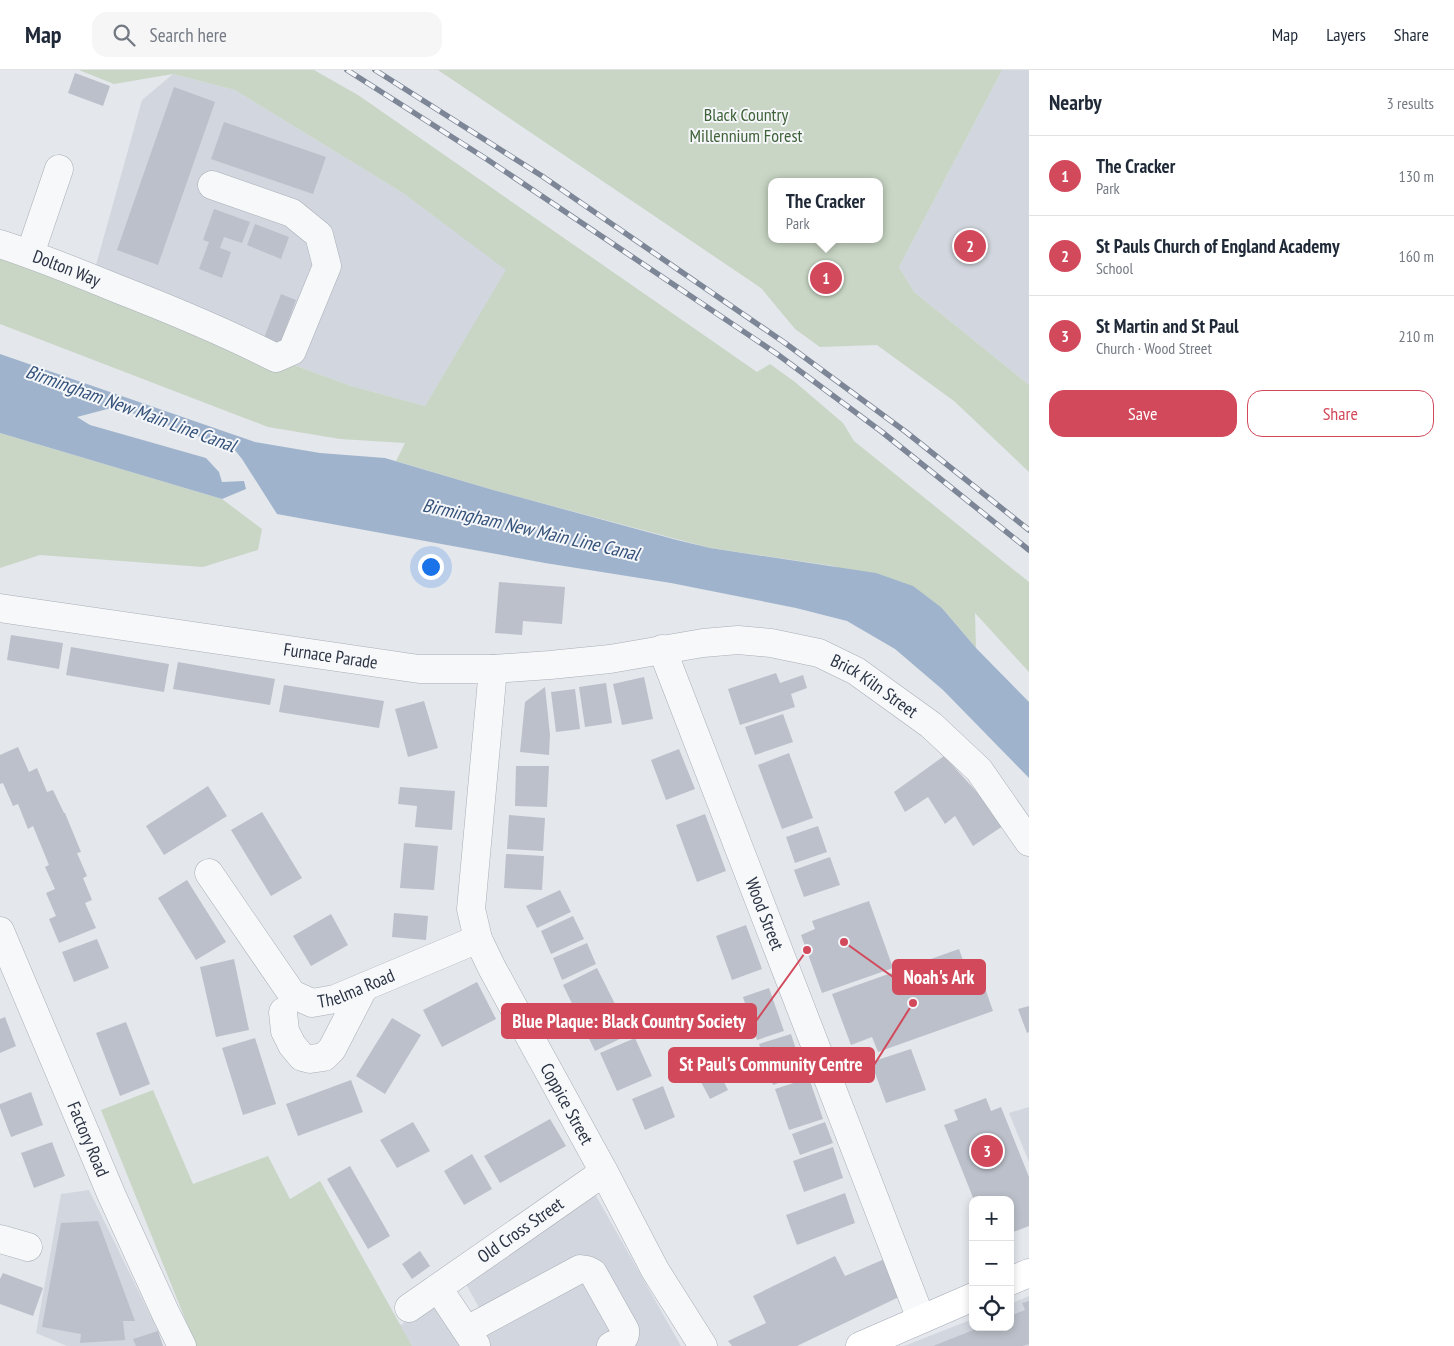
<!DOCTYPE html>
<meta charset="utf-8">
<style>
:root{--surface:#fff;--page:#f6f6f7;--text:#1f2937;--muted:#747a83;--line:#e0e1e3;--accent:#d1495b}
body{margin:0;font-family:"PT Sans Narrow",sans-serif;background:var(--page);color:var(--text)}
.controls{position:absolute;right:15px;bottom:15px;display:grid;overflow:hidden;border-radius:10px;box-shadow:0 2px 8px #0003}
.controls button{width:45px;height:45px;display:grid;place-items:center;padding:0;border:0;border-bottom:1px solid var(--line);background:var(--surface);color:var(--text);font:25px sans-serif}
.you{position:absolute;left:430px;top:496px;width:18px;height:18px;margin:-12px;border:4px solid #fff;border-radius:50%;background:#1a73e8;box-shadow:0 0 0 8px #1a73e833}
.badge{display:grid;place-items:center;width:32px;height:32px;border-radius:50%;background:var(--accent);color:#fff;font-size:16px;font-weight:700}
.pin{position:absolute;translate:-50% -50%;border:2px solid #fff;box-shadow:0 1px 5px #0006}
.popup{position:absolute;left:768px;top:108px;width:115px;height:65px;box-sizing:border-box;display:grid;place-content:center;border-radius:10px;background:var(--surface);filter:drop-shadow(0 1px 4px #0005);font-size:16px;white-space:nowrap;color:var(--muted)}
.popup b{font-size:19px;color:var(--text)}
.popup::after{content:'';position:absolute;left:50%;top:100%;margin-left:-10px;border:10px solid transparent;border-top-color:var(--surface)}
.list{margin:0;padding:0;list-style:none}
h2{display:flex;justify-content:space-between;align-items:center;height:65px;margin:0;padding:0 20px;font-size:21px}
h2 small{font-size:16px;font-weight:400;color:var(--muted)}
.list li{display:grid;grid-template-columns:32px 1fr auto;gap:15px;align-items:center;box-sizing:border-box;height:80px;padding:0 20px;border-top:1px solid var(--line)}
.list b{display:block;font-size:19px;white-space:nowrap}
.list p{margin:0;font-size:16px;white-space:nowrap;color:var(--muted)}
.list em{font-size:16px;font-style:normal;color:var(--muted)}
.actions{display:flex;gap:10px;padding:15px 20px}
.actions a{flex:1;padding:11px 0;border:1px solid var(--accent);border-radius:15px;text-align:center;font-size:18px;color:var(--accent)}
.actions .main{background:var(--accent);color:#fff}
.icon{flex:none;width:28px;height:28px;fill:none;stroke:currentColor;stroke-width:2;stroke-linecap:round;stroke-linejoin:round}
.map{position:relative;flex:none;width:1029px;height:1276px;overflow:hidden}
header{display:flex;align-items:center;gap:30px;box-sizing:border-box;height:70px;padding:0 25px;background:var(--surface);border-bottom:1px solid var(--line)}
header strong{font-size:24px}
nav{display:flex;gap:28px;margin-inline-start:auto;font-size:18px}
.search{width:350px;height:45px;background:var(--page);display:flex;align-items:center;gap:12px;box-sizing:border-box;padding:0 18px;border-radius:15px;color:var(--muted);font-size:19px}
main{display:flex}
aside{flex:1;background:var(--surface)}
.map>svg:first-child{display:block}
.built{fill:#d2d6de}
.green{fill:#c9d6c5;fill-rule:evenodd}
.water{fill:#9fb4cc}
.building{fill:#bbc0ca}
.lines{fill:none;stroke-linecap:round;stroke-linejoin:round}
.minor-casing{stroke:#a9aeb7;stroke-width:29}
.major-casing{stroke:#a3abb8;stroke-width:29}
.minor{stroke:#f7f8fa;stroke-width:28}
.major{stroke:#fff;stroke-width:28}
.rail-casing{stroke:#7d8696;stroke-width:5.5}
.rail{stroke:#f4f6f9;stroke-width:4;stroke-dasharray:11;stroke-linecap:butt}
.labels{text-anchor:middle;stroke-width:4;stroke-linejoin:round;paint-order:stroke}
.park-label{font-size:18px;fill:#3f6138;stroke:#f4f6f9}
.street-label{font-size:18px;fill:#2b3445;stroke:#f4f6f9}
.water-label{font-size:19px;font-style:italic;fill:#34527a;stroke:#f4f6f9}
.leader{fill:none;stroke:#d1495b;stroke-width:2}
.callout-dot{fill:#d1495b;stroke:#f4f6f9;stroke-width:2}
.callout{fill:#d1495b;stroke:#d1495b;stroke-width:2}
.callout-label{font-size:19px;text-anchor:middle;font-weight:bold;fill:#fff}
</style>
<header>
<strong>Map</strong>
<div class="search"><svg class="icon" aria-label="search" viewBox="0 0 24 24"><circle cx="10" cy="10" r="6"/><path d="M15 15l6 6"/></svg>Search here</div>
<nav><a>Map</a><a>Layers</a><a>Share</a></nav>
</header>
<main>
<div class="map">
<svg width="1029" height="1276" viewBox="0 0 1029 1276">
<rect width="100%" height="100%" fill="#e4e7ec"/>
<path class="built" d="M 1002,0 L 1029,0 L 1029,315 L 914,222 L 899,197 Z
M 173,4 L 235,20 L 403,123 L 507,200 L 425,336 L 351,316 L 132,235 L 96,195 L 142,30 Z
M 1029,1037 L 1029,1092 L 1009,1043 Z
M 89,1120 L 158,1261 L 163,1276 L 67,1276 L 36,1263 L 61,1124 Z
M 595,1124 L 681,1276 L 412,1276 L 399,1256 L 434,1233 L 452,1258 L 482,1243 L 466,1214 Z
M 1029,1226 L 1029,1276 L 904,1276 L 973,1249 L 973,1257 L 1010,1257 L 1010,1234 Z"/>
<path class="green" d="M 79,0 L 314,0 L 358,25 L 757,302 L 770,294 L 795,312 L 843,353 L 854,371 L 1029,512 L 1029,602 L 975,543 L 976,578 L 942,538 L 833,496 L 710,478 L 493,420 L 396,391 L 405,373 L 340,369 L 268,357 L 0,254 L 0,187 L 351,316 L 425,336 L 506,200 L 403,123 L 235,20 L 173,4 L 114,14 Z
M 438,0 L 1002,0 L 899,197 L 914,222 L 1029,315 L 1029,402 L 954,331 L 877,275 L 820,277 L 795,259 L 761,218 ZM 772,112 L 880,112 L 880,169 L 772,169 Z
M 0,363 L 222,429 L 262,459 L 258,480 L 203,497 L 40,485 L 0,498 Z
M 153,1020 L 193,1114 L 268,1086 L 290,1129 L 320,1111 L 412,1276 L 196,1276 L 101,1040 Z"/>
<path class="water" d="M 0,284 L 255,372 L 320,383 L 385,388 L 493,420 L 677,470 L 710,478 L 876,503 L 913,516 L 942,538 L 976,578 L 1029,632 L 1029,708 L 943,620 L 895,579 L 847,551 L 796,538 L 671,513 L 545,493 L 277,444 L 242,389 L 234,379 L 115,337 L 77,347 L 90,355 L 206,388 L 219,402 L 222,412 L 244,411 L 246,419 L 222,429 L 0,363 Z"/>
<path class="building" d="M 75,3 L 110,16 L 103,36 L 68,23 Z
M 174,17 L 215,32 L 158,195 L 117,180 Z
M 224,52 L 326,87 L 313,124 L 211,89 Z
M 214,139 L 250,152 L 242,173 L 224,167 L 220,178 L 231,182 L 222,208 L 199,199 L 209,172 L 203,170 Z
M 255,154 L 289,167 L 281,189 L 247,175 Z
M 281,224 L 296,230 L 280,274 L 264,268 Z
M 499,512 L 565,517 L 562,554 L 523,551 L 522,565 L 495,563 Z
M 11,565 L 63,573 L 59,599 L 7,590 Z
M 71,577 L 169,594 L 164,622 L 66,605 Z
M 178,592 L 275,609 L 270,635 L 173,619 Z
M 776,603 L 780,613 L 803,605 L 807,618 L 791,624 L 795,637 L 740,655 L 728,619 Z
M 644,607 L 653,649 L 622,655 L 613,614 Z
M 606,613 L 612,653 L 585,657 L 579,617 Z
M 284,615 L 384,631 L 379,658 L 279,642 Z
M 545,617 L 550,665 L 549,685 L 520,682 L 525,632 Z
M 575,619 L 580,659 L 556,662 L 551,622 Z
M 424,631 L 438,678 L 408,687 L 395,639 Z
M 783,644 L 793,672 L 755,685 L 745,657 Z
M 18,677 L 29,702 L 37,698 L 47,722 L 53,720 L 64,743 L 65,743 L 81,782 L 77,783 L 87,806 L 83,808 L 92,830 L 85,833 L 96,858 L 59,873 L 49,849 L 56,846 L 46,823 L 55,819 L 45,797 L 49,795 L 33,756 L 28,759 L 18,734 L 13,736 L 3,713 L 0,714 L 0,685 Z
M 679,679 L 695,719 L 666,730 L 651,690 Z
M 789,683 L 813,748 L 782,759 L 758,695 Z
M 944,686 L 1006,754 L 973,776 L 955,746 L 945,754 L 928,727 L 905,742 L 894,722 Z
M 516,696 L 549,696 L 547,737 L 515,736 Z
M 208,716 L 227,746 L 164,785 L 146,756 Z
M 400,717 L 455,721 L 452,760 L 415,757 L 417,736 L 398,734 Z
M 262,742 L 302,808 L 271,826 L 231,760 Z
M 705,744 L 726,801 L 697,812 L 676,755 Z
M 509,745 L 545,748 L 543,781 L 507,779 Z
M 818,756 L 827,782 L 795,793 L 786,767 Z
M 404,773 L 438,776 L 434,820 L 400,818 Z
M 506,784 L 544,786 L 542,820 L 504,818 Z
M 830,787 L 840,815 L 804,827 L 794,800 Z
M 187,810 L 226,872 L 196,890 L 158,828 Z
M 560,820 L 571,842 L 537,858 L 526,836 Z
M 869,831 L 893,898 L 822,923 L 801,865 L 815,859 L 812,851 Z
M 394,843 L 428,846 L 426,870 L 392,867 Z
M 331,844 L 348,875 L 311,896 L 293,866 Z
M 573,846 L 584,869 L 551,884 L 541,861 Z
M 746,855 L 762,899 L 732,910 L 716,866 Z
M 97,869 L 109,898 L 74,912 L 62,882 Z
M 587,873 L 596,894 L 562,910 L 553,888 Z
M 959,879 L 968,905 L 979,901 L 993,941 L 878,982 L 872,967 L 851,975 L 832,924 Z
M 234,889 L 249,960 L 216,967 L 200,897 Z
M 597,898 L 630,964 L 595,981 L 563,915 Z
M 477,912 L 496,949 L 442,977 L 423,940 Z
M 769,918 L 784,961 L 757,970 L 743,927 Z
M 1029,936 L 1029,962 L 1027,963 L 1018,939 Z
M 5,947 L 16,976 L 0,983 L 0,949 Z
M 392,948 L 421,965 L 385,1024 L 356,1006 Z
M 126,952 L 150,1014 L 120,1026 L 96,963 Z
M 791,964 L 804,1004 L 773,1015 L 759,974 Z
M 255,968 L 276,1034 L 243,1045 L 222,978 Z
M 635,968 L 652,1006 L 617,1021 L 600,983 Z
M 911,979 L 926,1020 L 886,1033 L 871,992 Z
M 708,981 L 728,1020 L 710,1029 L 690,991 Z
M 809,1008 L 823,1049 L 789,1060 L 775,1019 Z
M 351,1010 L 363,1042 L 298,1066 L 286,1034 Z
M 663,1016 L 675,1047 L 645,1060 L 632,1029 Z
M 31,1022 L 43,1055 L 11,1067 L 0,1038 L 0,1034 Z
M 986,1028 L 991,1041 L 1001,1037 L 1029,1107 L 1029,1156 L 1013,1162 L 1010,1155 L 1010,1130 L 974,1130 L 944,1055 L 958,1050 L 954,1040 Z
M 550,1049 L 566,1076 L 500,1113 L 484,1086 Z
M 413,1052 L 430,1081 L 397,1098 L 380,1070 Z
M 825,1052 L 833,1073 L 800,1085 L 792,1064 Z
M 52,1072 L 65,1106 L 34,1118 L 21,1083 Z
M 833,1077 L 843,1108 L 804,1122 L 793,1091 Z
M 472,1084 L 492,1119 L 464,1135 L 444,1101 Z
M 350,1096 L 390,1166 L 368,1179 L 327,1109 Z
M 845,1123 L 855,1153 L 797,1175 L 786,1145 Z
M 98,1151 L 135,1251 L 123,1251 L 125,1270 L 80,1273 L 81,1264 L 42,1257 L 61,1153 Z
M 420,1181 L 430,1196 L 412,1209 L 402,1194 Z
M 835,1186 L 845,1206 L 887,1188 L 903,1225 L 797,1276 L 732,1276 L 728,1271 L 766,1253 L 753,1226 Z
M 3,1203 L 43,1218 L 33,1246 L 0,1234 L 0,1209 Z
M 1029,1231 L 1029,1274 L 1022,1276 L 933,1276 L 981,1257 L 1010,1257 L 1010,1246 L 1025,1240 L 1022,1233 Z
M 158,1261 L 163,1276 L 136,1276 L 133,1269 Z"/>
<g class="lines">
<defs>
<g id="minor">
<path id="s1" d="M 0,174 C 40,187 79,203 118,219 C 172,240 225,262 276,288 L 292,281 L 327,196 L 319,165 L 292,143 L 212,115"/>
<path d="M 30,184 L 59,99"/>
<path id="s2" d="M 0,538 L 419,599 L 493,599 L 550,595 L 610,589 L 703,573 L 738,570 L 771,573 L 819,583 L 856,601 L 931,655 L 979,700 L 1029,772"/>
<path id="s3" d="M 662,579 L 921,1249"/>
<path id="s4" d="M 493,599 L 471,839 L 478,869 L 492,898 L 604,1102 L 655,1200 L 703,1276"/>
<path id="s5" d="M 209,803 L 292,924 L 312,933 L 335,929 L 478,869"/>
<path id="s6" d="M 0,861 L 112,1126 L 166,1244 L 182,1276"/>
<path d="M 283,942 L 285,961 L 292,975 L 302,987 L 310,989 L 324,987 L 332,979 L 364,917"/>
<path d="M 0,1169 L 28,1177"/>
<path d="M 438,1218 L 476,1275"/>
<path id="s7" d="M 409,1238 L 604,1102"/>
<path d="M 467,1260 L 580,1199 L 587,1200 L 593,1203 L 625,1260 C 626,1270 619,1272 611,1276"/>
</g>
<path id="major" d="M 1010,1211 L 1029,1203
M 860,1276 L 973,1227"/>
</defs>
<use href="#minor" class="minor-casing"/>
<use href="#major" class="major-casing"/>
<use href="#minor" class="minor"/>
<use href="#major" class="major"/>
<defs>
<path id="rail" d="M 347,0 L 488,90 L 777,284 L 882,362 L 1029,480
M 375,0 L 542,106 L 785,273 L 906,362 L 1029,460"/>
</defs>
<use href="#rail" class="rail-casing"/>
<use href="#rail" class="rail"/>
</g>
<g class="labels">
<g class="park-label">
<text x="746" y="51">Black Country<tspan x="746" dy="21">Millennium Forest</tspan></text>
</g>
<g class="street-label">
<text dy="6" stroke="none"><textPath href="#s1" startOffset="71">Dolton Way</textPath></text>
<text dy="6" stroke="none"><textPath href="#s2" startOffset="334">Furnace Parade</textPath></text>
<text dy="6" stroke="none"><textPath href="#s2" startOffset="891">Brick Kiln Street</textPath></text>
<text dy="6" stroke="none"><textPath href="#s3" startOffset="284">Wood Street</textPath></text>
<text dy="6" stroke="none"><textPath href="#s5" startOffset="215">Thelma Road</textPath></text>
<text dy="6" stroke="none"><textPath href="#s4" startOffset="459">Coppice Street</textPath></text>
<text dy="6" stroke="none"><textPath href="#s6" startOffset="226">Factory Road</textPath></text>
<text dy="6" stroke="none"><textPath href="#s7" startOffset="136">Old Cross Street</textPath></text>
</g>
<g class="water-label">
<text transform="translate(131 338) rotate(20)" y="7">Birmingham New Main Line Canal</text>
<text transform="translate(531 459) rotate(13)" y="7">Birmingham New Main Line Canal</text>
</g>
</g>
<path class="leader" d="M844 872L893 907M807 880L756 951M913 933L874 995"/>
<g class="callout-dot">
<circle cx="844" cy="872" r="5"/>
<circle cx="807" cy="880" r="5"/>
<circle cx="913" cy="933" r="5"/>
</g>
<g class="callout">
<rect x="893" y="890" width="92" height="34" rx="5"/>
<rect x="502" y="934" width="254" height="34" rx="5"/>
<rect x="669" y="978" width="205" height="34" rx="5"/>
</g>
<g class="callout-label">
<text x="939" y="914">Noah's Ark</text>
<text x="629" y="958">Blue Plaque: Black Country Society</text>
<text x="771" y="1001">St Paul's Community Centre</text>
</g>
</svg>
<div class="controls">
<button>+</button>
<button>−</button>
<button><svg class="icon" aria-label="locate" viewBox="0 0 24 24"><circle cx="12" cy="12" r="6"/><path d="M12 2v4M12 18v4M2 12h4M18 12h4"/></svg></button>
</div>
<div class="you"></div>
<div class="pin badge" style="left:826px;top:208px">1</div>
<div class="popup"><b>The Cracker</b>Park</div>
<div class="pin badge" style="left:970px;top:176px">2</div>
<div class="pin badge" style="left:987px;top:1081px">3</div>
</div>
<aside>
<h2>Nearby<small>3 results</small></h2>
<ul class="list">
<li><span class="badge">1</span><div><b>The Cracker</b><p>Park</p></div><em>130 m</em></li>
<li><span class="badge">2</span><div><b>St Pauls Church of England Academy</b><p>School</p></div><em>160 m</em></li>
<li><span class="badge">3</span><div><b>St Martin and St Paul</b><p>Church · Wood Street</p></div><em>210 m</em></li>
</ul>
<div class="actions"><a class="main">Save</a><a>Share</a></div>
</aside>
</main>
